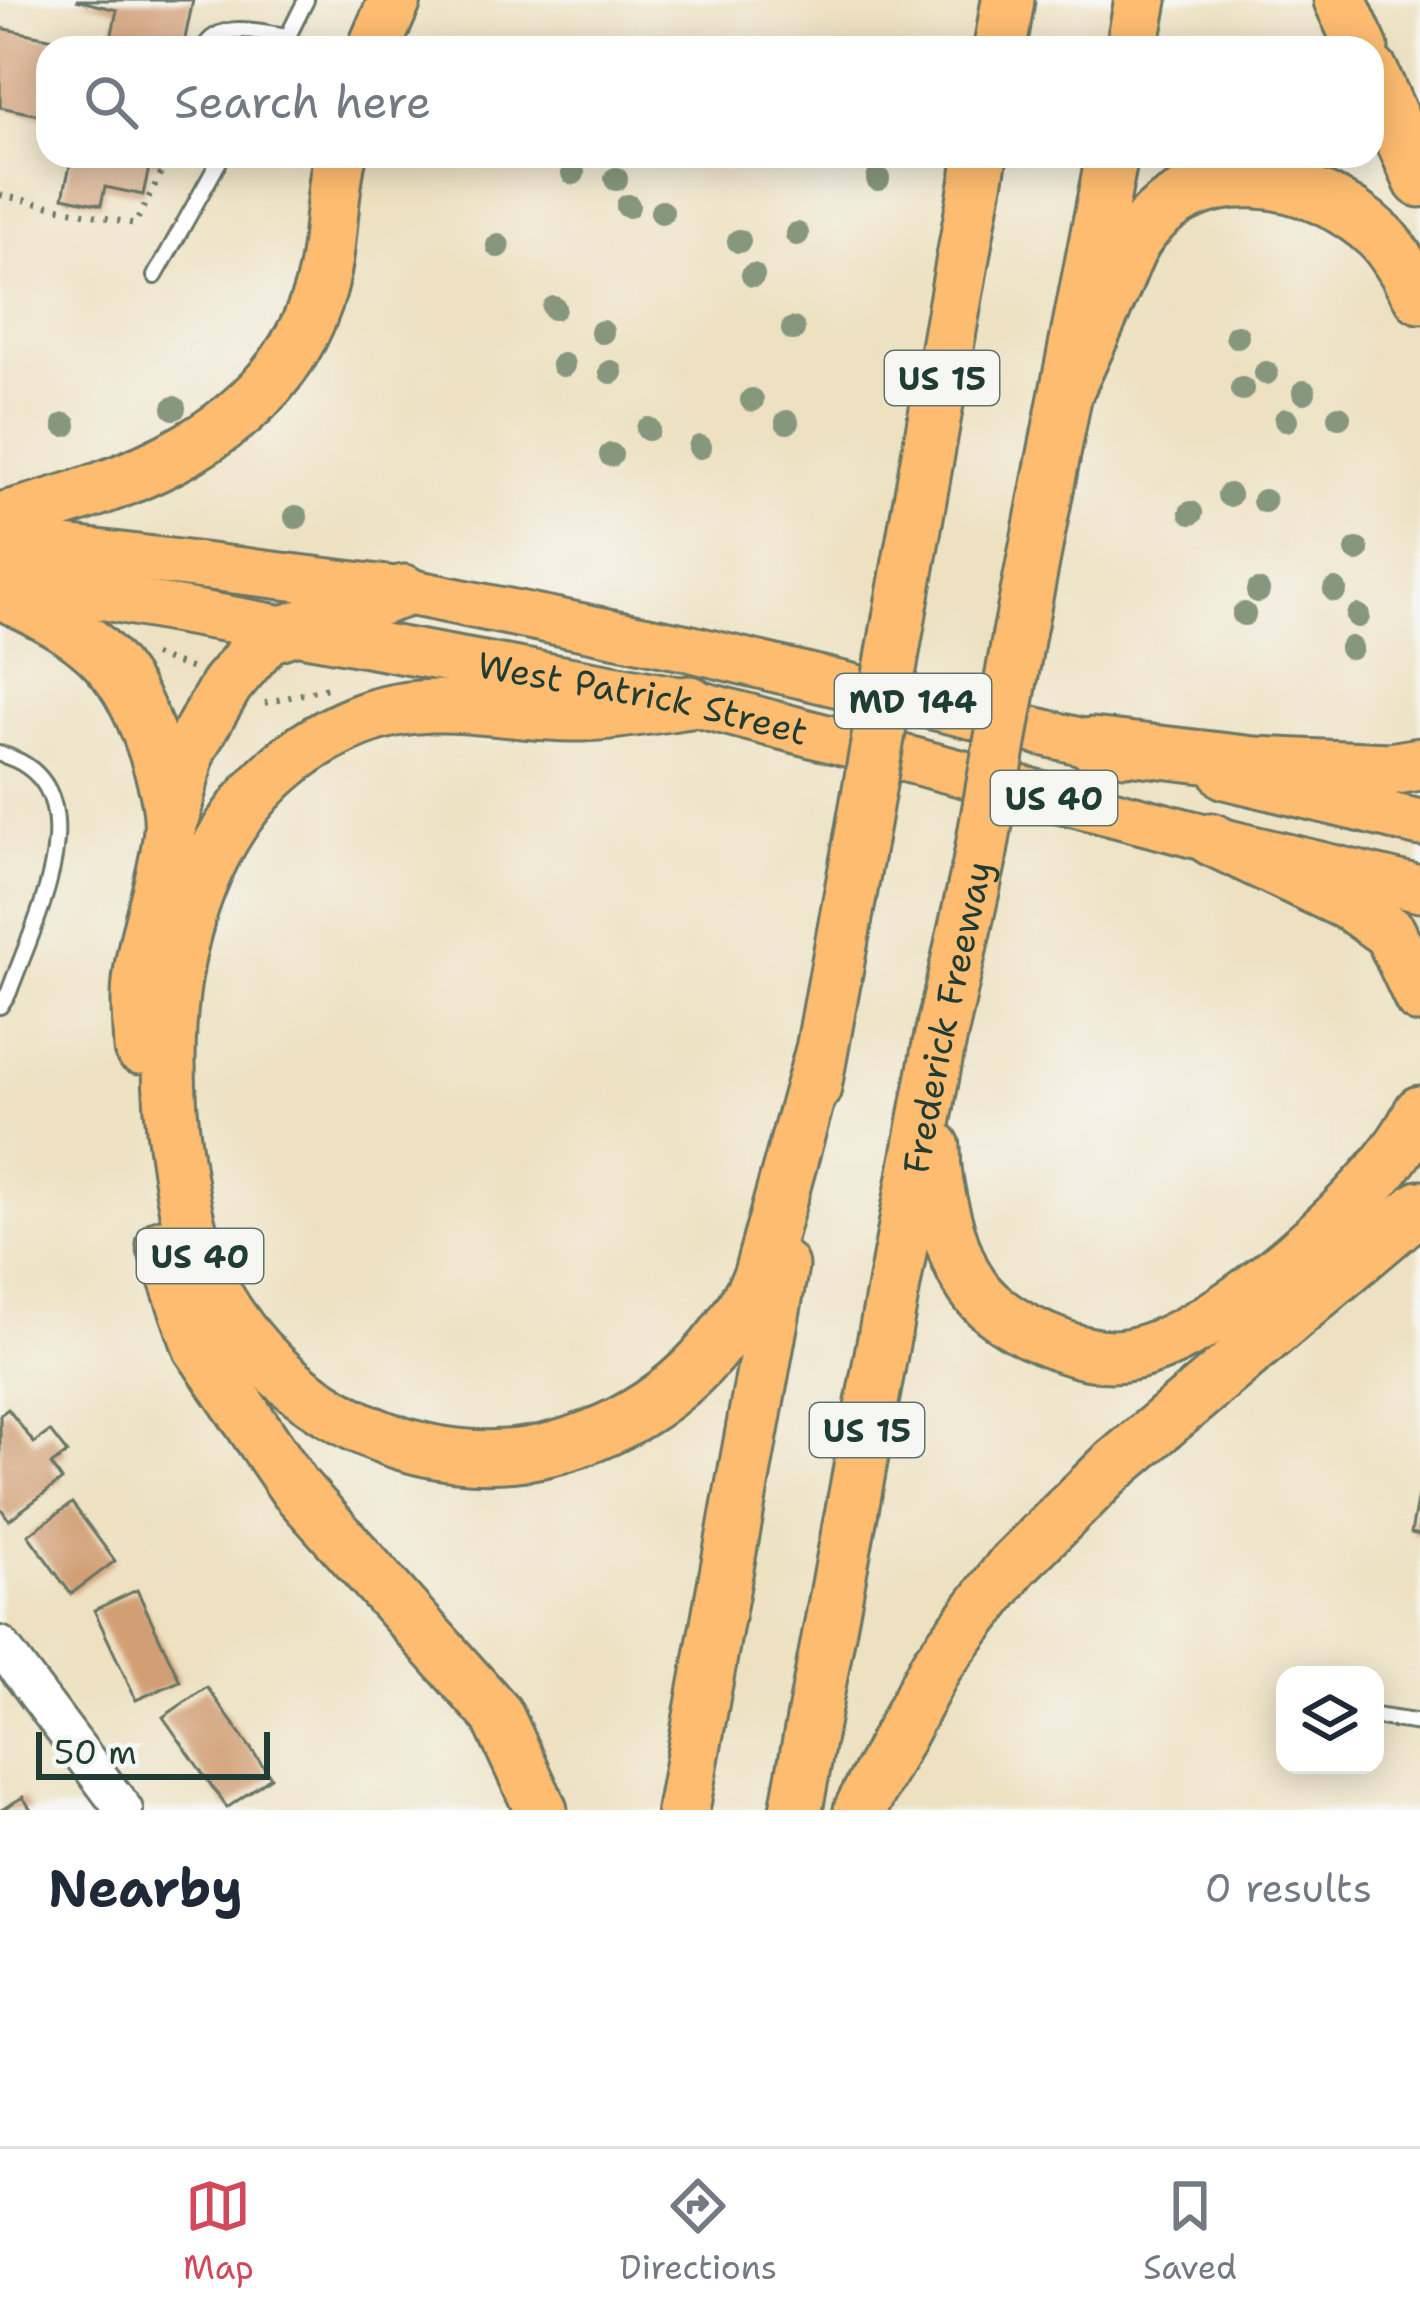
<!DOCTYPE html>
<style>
:root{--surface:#fff;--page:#f2f2f3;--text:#1f2937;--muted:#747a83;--line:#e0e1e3;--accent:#d1495b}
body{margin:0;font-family:"Shantell Sans",sans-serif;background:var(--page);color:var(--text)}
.controls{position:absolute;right:36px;bottom:36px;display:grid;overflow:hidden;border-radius:24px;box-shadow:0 6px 30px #0003}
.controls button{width:108px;height:108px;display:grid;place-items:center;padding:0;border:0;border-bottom:3px solid var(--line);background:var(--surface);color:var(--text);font:60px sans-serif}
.scale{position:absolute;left:36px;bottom:30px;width:234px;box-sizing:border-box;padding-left:12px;border:6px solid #1f3d34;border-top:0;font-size:33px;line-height:42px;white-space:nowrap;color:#1f3d34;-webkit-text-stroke:9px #f6f6f2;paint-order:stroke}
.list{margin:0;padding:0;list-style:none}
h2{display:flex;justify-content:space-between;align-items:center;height:156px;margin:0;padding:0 48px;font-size:51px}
h2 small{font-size:39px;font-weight:400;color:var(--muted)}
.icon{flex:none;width:66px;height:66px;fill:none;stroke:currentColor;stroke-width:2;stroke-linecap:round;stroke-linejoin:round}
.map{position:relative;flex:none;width:1420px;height:1810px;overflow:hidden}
.search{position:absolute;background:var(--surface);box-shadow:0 6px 30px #0003;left:36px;right:36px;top:36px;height:132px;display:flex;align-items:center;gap:30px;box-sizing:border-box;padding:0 42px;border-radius:36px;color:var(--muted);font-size:45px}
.sheet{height:336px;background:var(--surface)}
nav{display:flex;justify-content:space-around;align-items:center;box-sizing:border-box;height:168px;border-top:3px solid var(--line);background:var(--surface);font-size:33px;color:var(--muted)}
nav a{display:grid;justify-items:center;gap:6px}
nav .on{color:var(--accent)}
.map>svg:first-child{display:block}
.building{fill:#d29f74}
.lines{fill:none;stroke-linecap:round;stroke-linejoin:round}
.service-casing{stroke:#677665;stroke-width:20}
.tertiary-casing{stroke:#677665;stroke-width:42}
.primary-casing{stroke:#677665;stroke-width:51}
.motorway-casing{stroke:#677665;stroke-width:57}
.path{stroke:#677665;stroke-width:6;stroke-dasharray:3 9;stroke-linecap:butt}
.service{stroke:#fff;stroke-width:14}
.tertiary{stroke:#fff;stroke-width:36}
.primary{stroke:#fdbc70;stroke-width:45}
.motorway{stroke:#fdbc70;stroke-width:51}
.motorway-bridge-casing{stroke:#677665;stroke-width:57;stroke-linecap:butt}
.motorway-bridge{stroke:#fdbc70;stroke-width:51}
.tree{fill:#86977e}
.labels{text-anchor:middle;stroke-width:9;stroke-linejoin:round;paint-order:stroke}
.shield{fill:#f6f6f2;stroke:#60746d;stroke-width:3}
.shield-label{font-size:33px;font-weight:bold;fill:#1f3d34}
.street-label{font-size:36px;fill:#1f3d34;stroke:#f6f6f2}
</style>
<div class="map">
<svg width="1420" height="1810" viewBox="0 0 1420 1810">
<rect width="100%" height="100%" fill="#f6f6f2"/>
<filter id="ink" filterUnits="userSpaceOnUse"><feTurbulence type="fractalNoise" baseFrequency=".00833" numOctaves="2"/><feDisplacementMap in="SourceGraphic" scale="24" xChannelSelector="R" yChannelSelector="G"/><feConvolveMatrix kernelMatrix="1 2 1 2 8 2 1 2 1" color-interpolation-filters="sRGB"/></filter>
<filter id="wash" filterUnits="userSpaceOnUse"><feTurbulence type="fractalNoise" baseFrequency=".004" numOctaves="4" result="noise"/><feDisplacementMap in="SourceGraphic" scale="48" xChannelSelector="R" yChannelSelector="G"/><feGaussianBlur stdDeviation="2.7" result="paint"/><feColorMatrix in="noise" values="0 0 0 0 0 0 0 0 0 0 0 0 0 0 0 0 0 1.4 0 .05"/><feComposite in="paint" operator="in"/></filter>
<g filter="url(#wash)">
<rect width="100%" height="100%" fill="#ede1c1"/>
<g id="blocks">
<path class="building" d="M 76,0 L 193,0 L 183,48 L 109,48 L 117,10 Z
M 0,28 L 88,46 L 48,48 L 48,117 L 0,107 Z
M 72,156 L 161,156 L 159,165 L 150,163 L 143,195 L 105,187 L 101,205 L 63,197 Z
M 8,1409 L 34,1443 L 50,1431 L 67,1453 L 51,1465 L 62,1480 L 9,1520 L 0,1507 L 0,1415 Z
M 1418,1495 L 1420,1495 L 1420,1535 L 1411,1533 Z
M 72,1503 L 115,1561 L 71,1594 L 28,1535 Z
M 137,1590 L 180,1681 L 136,1700 L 94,1610 Z
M 207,1687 L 271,1777 L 227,1808 L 163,1717 Z
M 23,1797 L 31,1810 L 1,1810 Z"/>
</g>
</g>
<g filter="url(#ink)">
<use href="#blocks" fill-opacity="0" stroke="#677665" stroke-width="3"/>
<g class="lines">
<defs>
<path id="service" d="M 204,48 C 221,19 260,33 288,36
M 282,48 L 306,0
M 155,276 L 222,156
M 0,754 C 107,784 33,925 9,992 L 0,1006
M 1375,1716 L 1420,1723"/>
<path id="tertiary" d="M 0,1645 L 124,1810"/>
<g id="primary">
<path d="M 0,541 L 404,591 L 688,648 L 1125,752"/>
<path id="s1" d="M 0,578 L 690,702 L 1211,839 L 1420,889"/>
<path d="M 1225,776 L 1420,823"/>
</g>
<g id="motorway">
<path d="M 1340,0 L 1362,48"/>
<path d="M 374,48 L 395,0"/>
<path d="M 1000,48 L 1008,0"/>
<path d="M 1132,48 L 1141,0"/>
<path d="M 1372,72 L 1420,181"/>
<path d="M 1068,389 C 1084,355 1099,322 1114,288 C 1121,272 1127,253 1137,238 C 1195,154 1313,173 1379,236 C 1396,252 1407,277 1420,297"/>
<path d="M 0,519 C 127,486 270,437 317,300 C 333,254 329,203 340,156"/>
<path d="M 0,592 C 85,633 123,656 154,749 C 162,773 172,805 170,830 C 166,878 146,926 140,974 C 136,998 139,1024 140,1048"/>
<path d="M 902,601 L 981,156"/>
<path d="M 1019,634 L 1112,156"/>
<path d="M 690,702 C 654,707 617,714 582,715 C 504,717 434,690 358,721 C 189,789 151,989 176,1152 C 182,1196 190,1243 210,1283 C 273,1407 422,1485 559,1447 C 651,1421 718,1362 759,1277 L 821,1053"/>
<path d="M 1092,744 L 1255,763 L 1390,769 L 1420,764"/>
<path d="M 174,814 L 189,750 L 227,684 L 266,638 L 404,591"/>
<path d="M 1211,839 L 1352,906 L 1390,933 L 1420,997"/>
<path d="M 815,1088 L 860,841"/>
<path d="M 934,1147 C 934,1173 938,1194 945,1219 C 962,1285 981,1311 1044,1339 C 1073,1351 1101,1360 1132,1354 C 1220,1336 1384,1192 1420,1112"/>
<path d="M 163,1245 L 199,1347 L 295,1488 L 497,1715 L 541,1810"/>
<path d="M 683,1810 L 782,1266"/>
<path id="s2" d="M 796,1810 L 938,1049 L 979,864"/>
<path d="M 860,1810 L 936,1666 L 1013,1565 L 1110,1469 L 1420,1207"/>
</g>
</defs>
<use href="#service" class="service-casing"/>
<use href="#tertiary" class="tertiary-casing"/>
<use href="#primary" class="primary-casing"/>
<use href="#motorway" class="motorway-casing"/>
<path class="path" d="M 0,195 L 135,224 L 170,156
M 154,655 L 193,669
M 265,703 L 328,688"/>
<use href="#service" class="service"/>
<use href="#tertiary" class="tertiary"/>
<use href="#primary" class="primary"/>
<use href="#motorway" class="motorway"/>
<defs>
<path id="motorway-bridge" d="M 860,841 L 902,601
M 979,864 L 1019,634"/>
</defs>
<use href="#motorway-bridge" class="motorway-bridge-casing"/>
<use href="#motorway-bridge" class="motorway-bridge"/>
</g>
<g class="tree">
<circle cx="573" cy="173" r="12"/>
<circle cx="616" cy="179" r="12"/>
<circle cx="878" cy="179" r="12"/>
<circle cx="628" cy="206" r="12"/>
<circle cx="662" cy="212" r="12"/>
<circle cx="797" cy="234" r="12"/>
<circle cx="739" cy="241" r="12"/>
<circle cx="498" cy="246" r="12"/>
<circle cx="753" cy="275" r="12"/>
<circle cx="554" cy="308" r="12"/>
<circle cx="793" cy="329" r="12"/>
<circle cx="602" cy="332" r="12"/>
<circle cx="1237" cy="336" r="12"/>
<circle cx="563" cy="365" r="12"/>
<circle cx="611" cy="372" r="12"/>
<circle cx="1266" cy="373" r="12"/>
<circle cx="1242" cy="389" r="12"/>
<circle cx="1304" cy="392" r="12"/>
<circle cx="752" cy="400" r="12"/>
<circle cx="174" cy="408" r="12"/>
<circle cx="1339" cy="417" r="12"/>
<circle cx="1286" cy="420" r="12"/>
<circle cx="787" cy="422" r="12"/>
<circle cx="65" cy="425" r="12"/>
<circle cx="648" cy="429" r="12"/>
<circle cx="700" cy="447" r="12"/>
<circle cx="611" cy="455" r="12"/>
<circle cx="1229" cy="495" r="12"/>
<circle cx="1264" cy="501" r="12"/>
<circle cx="1191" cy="513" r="12"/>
<circle cx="296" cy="517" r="12"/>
<circle cx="1357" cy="550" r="12"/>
<circle cx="1335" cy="590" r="12"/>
<circle cx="1258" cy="591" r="12"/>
<circle cx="1244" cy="614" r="12"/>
<circle cx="1358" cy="616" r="12"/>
<circle cx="1351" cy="648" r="12"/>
</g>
</g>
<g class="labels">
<g class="shield">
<rect x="885" y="351" width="114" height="54" rx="9"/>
<rect x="835" y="674" width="156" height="54" rx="9"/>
<rect x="991" y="771" width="126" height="54" rx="9"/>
<rect x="137" y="1229" width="126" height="54" rx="9"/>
<rect x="810" y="1403" width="114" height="54" rx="9"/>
</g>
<g class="shield-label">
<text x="942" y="390">US 15</text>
<text x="913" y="713">MD 144</text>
<text x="1054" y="810">US 40</text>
<text x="200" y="1268">US 40</text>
<text x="867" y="1442">US 15</text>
</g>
<g class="street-label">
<text dy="13" stroke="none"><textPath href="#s1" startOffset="654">West Patrick Street</textPath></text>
<text dy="13" stroke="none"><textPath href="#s2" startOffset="807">Frederick Freeway</textPath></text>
</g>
</g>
</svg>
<div class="controls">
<button><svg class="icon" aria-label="layers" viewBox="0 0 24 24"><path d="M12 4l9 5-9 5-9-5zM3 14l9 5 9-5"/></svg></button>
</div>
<div class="scale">50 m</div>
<div class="search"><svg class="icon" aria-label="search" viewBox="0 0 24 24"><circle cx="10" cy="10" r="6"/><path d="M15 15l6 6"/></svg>Search here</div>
</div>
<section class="sheet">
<h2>Nearby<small>0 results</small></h2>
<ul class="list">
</ul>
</section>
<nav>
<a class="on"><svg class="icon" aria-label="map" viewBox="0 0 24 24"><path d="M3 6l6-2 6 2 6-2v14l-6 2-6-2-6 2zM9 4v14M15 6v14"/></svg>Map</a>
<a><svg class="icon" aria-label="directions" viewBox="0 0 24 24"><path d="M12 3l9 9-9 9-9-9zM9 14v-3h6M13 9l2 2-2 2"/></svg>Directions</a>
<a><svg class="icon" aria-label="saved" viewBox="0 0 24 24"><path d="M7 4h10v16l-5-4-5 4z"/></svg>Saved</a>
</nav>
